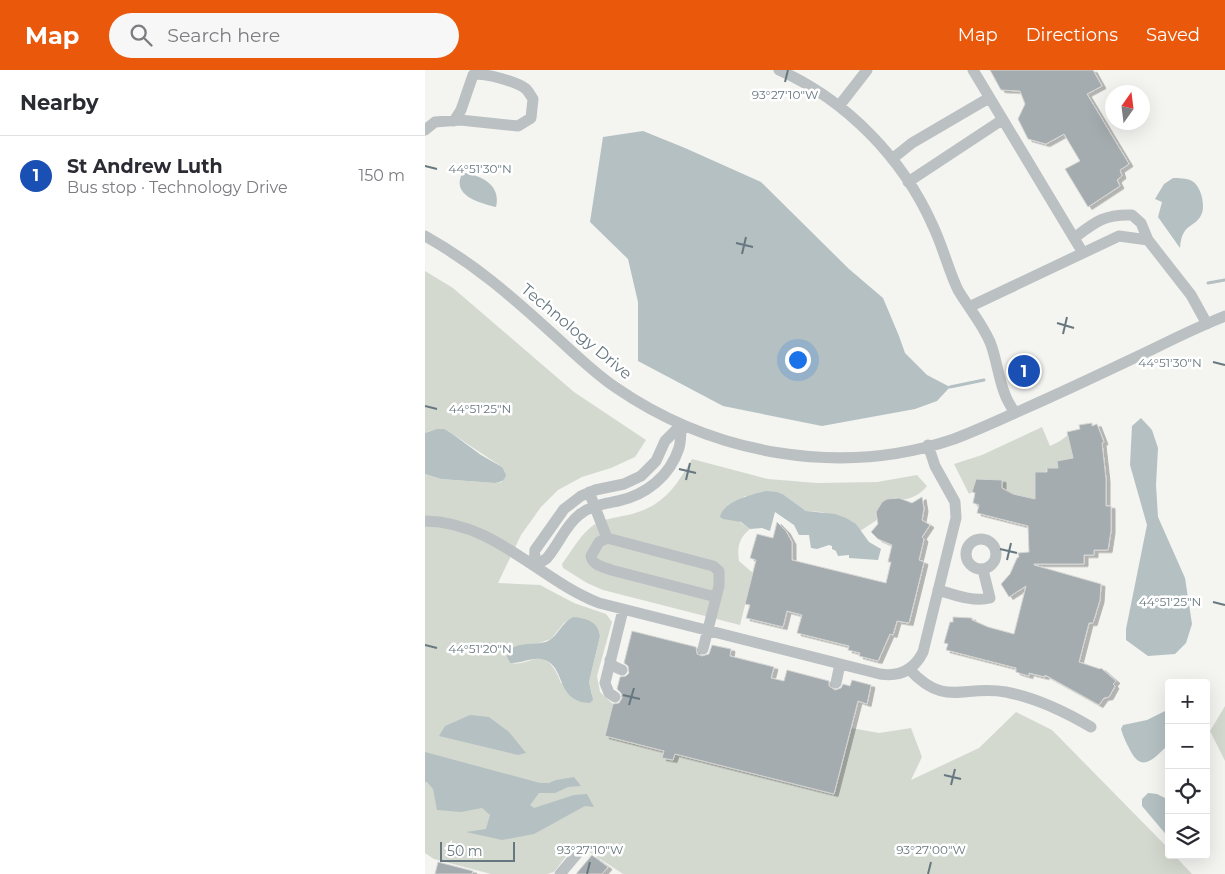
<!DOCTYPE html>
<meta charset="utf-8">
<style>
:root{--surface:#fff;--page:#f7f7f7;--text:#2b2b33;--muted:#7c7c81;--line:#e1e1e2;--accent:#ea580c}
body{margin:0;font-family:Montserrat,sans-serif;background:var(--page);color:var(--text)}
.controls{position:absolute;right:15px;bottom:15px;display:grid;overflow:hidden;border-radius:5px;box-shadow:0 5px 20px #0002}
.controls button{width:45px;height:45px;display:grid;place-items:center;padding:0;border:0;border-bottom:1px solid var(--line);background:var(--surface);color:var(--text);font:25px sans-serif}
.compass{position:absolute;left:680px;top:15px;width:45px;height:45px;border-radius:50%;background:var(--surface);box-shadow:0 5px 20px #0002;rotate:14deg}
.scale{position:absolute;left:15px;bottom:12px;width:75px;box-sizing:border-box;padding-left:5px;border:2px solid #66777f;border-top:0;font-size:14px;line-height:18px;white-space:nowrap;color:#66777f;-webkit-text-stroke:4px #fff;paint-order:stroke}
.you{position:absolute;left:372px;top:289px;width:18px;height:18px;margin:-12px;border:4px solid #fff;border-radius:50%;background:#1a73e8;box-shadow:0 0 0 8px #1a73e833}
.badge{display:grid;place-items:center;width:32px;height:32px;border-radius:50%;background:var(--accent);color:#fff;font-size:16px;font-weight:700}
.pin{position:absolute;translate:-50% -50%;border:2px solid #fff;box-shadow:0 1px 5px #0006}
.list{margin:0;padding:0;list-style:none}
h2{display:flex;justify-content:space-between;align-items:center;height:65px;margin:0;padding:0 20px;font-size:21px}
h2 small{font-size:16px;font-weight:400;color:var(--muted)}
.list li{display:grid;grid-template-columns:32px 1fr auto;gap:15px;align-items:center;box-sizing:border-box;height:80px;padding:0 20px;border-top:1px solid var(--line)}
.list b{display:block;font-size:19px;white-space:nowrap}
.list p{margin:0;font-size:16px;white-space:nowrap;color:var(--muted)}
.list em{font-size:16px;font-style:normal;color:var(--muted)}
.icon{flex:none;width:28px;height:28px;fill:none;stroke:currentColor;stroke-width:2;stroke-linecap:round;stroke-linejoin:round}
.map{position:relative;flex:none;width:800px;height:804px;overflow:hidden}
header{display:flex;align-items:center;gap:30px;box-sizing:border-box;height:70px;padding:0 25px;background:var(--accent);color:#fff}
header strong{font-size:24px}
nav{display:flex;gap:28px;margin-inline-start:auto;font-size:18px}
.search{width:350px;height:45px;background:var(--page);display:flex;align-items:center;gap:12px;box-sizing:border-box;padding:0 18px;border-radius:28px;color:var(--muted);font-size:19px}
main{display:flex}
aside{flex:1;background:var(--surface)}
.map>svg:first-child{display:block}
.green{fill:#d4d9d0;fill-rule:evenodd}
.water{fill:#b4c0c2}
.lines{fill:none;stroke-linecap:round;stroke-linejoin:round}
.stream{stroke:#b4c0c2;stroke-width:3}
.building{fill:#a4acaf;stroke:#d5d5d3;filter:url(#shadow)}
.minor{stroke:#bbc0c2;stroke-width:11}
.ticks{fill:none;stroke:#66777f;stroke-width:2}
.labels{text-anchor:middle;stroke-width:5;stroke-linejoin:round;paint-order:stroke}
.street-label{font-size:16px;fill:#66777f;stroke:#fff}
.ticks-label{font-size:12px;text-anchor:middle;fill:#66777f;stroke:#fff;stroke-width:5;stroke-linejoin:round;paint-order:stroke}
</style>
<header>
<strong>Map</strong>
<div class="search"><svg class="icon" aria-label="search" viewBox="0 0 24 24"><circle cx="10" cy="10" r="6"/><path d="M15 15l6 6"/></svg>Search here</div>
<nav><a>Map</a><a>Directions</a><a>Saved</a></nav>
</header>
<main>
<aside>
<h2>Nearby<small></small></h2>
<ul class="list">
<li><span class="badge" style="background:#1a4fb4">1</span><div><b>St Andrew Luth</b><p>Bus stop · Technology Drive</p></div><em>150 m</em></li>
</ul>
</aside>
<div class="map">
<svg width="800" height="804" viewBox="0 0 800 804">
<defs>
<filter id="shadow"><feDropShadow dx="4" dy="2.5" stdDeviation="0" flood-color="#0004"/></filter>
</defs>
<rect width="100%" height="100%" fill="#f4f4f1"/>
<path class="green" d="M 0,201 L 28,218 L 149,322 L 221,370 L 210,387 L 186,398 L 157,407 L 133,420 L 116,437 L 96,465 L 73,513 L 115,515 L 149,533 L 181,544 L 187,552 L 172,606 L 175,622 L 188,634 L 181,666 L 239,681 L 237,688 L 248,690 L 250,684 L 409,723 L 426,658 L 454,663 L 486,658 L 497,687 L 486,710 L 554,678 L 591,642 L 627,660 L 744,779 L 744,785 L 749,785 L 767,804 L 198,804 L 151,773 L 129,802 L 122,804 L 66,804 L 9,789 L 0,783 L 0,404 L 16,409 L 70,413 L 77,412 L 77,397 L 26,363 C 17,358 10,359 0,363 ZM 148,547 C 160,551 174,551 175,566 L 164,612 L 167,625 L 136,613 C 119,567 101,603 83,591 L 114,573 L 126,569 L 139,553 Z
M 617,357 L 625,376 L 635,371 L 643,365 L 648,388 L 632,391 L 633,398 L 622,398 L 610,429 L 588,424 L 577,418 L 576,410 L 551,409 L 547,422 L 544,424 L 529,394 L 557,385 Z
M 267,389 L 343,409 L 392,413 L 452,412 L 492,405 L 502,416 C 498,422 488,428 481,429 C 478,430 474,427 469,428 C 457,429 450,438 452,450 L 435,461 L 431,454 L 397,442 L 381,441 L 359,425 L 320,426 L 299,439 C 307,448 316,452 325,459 C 314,468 312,477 314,491 L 328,503 L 315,555 L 178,520 L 162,513 L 138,498 L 137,494 C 147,481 157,461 172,453 C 184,447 200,447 213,442 C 241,433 253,413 267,389 Z
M 800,636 L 800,691 L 785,661 Z"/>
<path class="water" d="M 218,61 L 260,78 L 336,112 L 424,199 L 458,228 L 474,266 L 480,283 L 502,305 L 525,317 L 512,331 L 490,339 L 397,356 L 298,336 L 213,291 L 213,232 L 203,189 L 165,152 L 178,67 Z
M 41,103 C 59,107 76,116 71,137 C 56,133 26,126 37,104 Z
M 748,108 C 753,108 762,108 767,111 C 776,116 780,134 777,143 C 771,159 757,151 755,178 L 733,147 L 737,132 L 730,129 L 739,114 Z
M 716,348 L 727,360 L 733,378 L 731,415 L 733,447 L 760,508 L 767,554 L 761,573 L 750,584 L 723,586 L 701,570 L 701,559 L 722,455 L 705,395 L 707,356 Z
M 12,359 L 19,359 L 26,363 L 56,385 L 77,397 L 81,405 C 79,411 76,412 70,413 L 16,409 L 0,404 L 0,363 Z
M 341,421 L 352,422 L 359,425 L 381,441 L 410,444 L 421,448 L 431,454 L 444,472 L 456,479 L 453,490 L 424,488 L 424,485 L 413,486 L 411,481 L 407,479 L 407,476 L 404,475 L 392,479 L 386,478 L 384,465 L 374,465 L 369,455 L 350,442 L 345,461 L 337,458 L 325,459 L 316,452 L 298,449 L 295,447 C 298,431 328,424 341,421 Z
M 148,547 C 161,548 174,552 175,566 L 164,612 L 168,630 L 165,633 C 131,632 141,598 120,590 C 108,586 97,594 85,593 L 82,587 C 85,569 110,577 123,571 C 133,566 137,552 148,547 Z
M 744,639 L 744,674 C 731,686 718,704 706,682 C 702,674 698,667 696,659 L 698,655 L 722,650 Z
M 45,645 L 64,647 L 84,662 L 101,683 L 93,685 L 14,666 L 20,656 Z
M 0,682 L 115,713 L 124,713 L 131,710 L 149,707 L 156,716 L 143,717 L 130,723 L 114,723 L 105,735 L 109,738 L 149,725 L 162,724 L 169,737 L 160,736 L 109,764 L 77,770 L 41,762 L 61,759 L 65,745 L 57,738 L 36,742 L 12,740 L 8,719 L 2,712 L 0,712 Z
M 723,723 L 732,724 L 744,730 L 744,768 L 717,736 L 717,729 Z"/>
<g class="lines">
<path class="stream" d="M 783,213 L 800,210
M 525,317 L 559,310"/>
</g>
<path class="building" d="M 565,0 L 668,0 L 677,16 L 662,24 L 704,94 L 695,100 L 697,106 L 692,110 L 695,116 L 663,137 L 640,99 L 655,91 L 639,64 L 621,74 L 603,69 L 593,49 L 600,34 L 595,21 L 576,20 Z
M 667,353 L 667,356 L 672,354 L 679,372 L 677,373 L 681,409 L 681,436 L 686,436 L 686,461 L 683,480 L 669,480 L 669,485 L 659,485 L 659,494 L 609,494 L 609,495 L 676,514 L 675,530 L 668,553 L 664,553 L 654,592 L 675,599 L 676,598 L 691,611 L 688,614 L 690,616 L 684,627 L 679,628 L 674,635 L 620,605 L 620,607 L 604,603 L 604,606 L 597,604 L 591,602 L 591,598 L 521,580 L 523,574 L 519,573 L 525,552 L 528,552 L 528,547 L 547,548 L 547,550 L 563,557 L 589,564 L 601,516 L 584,527 L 576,514 L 585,504 L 592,488 L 594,487 L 593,483 L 604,482 L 603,456 L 552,443 L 554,435 L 548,433 L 550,423 L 547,422 L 551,409 L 577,410 L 577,418 L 588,424 L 610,429 L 610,402 L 622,402 L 622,398 L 633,398 L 632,391 L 648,388 L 642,362 L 655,359 L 654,355 Z
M 497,427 L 499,439 L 497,450 L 505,455 L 497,467 L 499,469 L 494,490 L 499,492 L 484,553 L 472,551 L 468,565 L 465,564 L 453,591 L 434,586 L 435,583 L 423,580 L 424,576 L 372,563 L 377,545 L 362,541 L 358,557 L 321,548 L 325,535 L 320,534 L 331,490 L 325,488 L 332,464 L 348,468 L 352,452 L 361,461 L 367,472 L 367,490 L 461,513 L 466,492 L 463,492 L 467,475 L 453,469 L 446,462 L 453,454 L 451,442 L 457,432 L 462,429 L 474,428 L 487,433 Z
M 207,561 L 271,577 L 272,584 L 277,586 L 284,584 L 287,575 L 306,579 L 305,586 L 349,597 L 346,608 L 359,611 L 362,600 L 404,611 L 404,616 L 410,620 L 416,618 L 418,614 L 425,616 L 427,610 L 446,615 L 442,634 L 433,631 L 409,724 L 250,684 L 248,690 L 237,688 L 239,681 L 180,666 L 188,634 L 194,633 L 197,628 L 196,623 L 192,619 L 195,607 L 201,606 L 204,603 L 203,596 L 199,593 Z
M 167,785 L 183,797 L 177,804 L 151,804 Z
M 13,792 L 48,801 L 47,804 L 10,804 Z"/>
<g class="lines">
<path class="minor" d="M 354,0 C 421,30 478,88 508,156 C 518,177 523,199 533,220 C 543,237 557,253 565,272 C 572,289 573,309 581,327 C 583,332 587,338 590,343
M 548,0 L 658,183
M 414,36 L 442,0
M 0,60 L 10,52 L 35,50 L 93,56 L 106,48 L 108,29 C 106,26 104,22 101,19 C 93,12 58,2 48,5 L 36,40 L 29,51
M 467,89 L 487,73 L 564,28
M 483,112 L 577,50
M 0,166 C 50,194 86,226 128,264 C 148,282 168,302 190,317 C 287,384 415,408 529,369 C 553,360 576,349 599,339 C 642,320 684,300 726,280 C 750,268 775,256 800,246
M 649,168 C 670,152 679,144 707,145 L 716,153 L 723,170
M 544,237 L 694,166 L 723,170 L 766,225 L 782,254
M 164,422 L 182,468 L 288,496 L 294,501 L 294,516 L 278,579
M 0,451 C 70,452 113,509 174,533 L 455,604 C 474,607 489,600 498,582 L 531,448 L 530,432 L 510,396 L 503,375
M 182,468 L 174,472 L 166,486 C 167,495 178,497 186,500 L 291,527
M541 484a15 15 0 1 1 30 0a15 15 0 1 1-30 0Z
M 109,495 C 113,493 119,491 122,488 C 134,474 140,456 154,445 C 166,435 179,434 193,431 C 221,425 245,406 254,378 C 256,371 256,362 256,355
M 109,495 L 110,480 L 139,439 L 156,426 L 170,420 L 199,414 L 216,406 L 231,391 L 240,371 L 256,355
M 513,520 C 530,525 548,532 565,528 L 558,500
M 185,590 L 188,596 L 197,600
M 484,599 C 521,639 538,614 581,622 C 612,628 639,641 666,657
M 411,613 L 415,594
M 190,627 L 184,623 L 180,613 L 198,540
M 135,804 L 152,784"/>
</g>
<path class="ticks" d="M 360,12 L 363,0M 0,96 L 12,99M 311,173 L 328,177M 317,184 L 321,167M 632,253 L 649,258M 638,264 L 642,247M 788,292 L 800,295M 0,336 L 12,339M 254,399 L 271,403M 261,410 L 265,393M 575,479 L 592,483M 582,490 L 586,473M 788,532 L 800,535M 0,575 L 12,578M 198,625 L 215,629M 204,635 L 209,618M 519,705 L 536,709M 526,715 L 530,699M 162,804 L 165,792M 503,804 L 506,792"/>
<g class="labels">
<g class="street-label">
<text transform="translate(152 261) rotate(40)" y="6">Technology Drive</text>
</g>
</g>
<g class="ticks-label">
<text x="360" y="29">93°27'10"W</text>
<text x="55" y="103">44°51'30"N</text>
<text x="745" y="297">44°51'30"N</text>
<text x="55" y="343">44°51'25"N</text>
<text x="745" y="536">44°51'25"N</text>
<text x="55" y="583">44°51'20"N</text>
<text x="165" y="784">93°27'10"W</text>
<text x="506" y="784">93°27'00"W</text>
</g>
</svg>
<div class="controls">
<button>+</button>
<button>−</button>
<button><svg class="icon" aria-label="locate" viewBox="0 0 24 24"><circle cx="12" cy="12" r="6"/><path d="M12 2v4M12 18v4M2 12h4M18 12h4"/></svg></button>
<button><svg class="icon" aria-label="layers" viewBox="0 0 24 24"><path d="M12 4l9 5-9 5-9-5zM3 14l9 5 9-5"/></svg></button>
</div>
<svg class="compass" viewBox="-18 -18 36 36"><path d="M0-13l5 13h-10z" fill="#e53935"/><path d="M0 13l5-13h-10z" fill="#7c7c81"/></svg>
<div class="scale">50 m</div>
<div class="you"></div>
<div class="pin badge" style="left:599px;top:301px;background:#1a4fb4">1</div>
</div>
</main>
